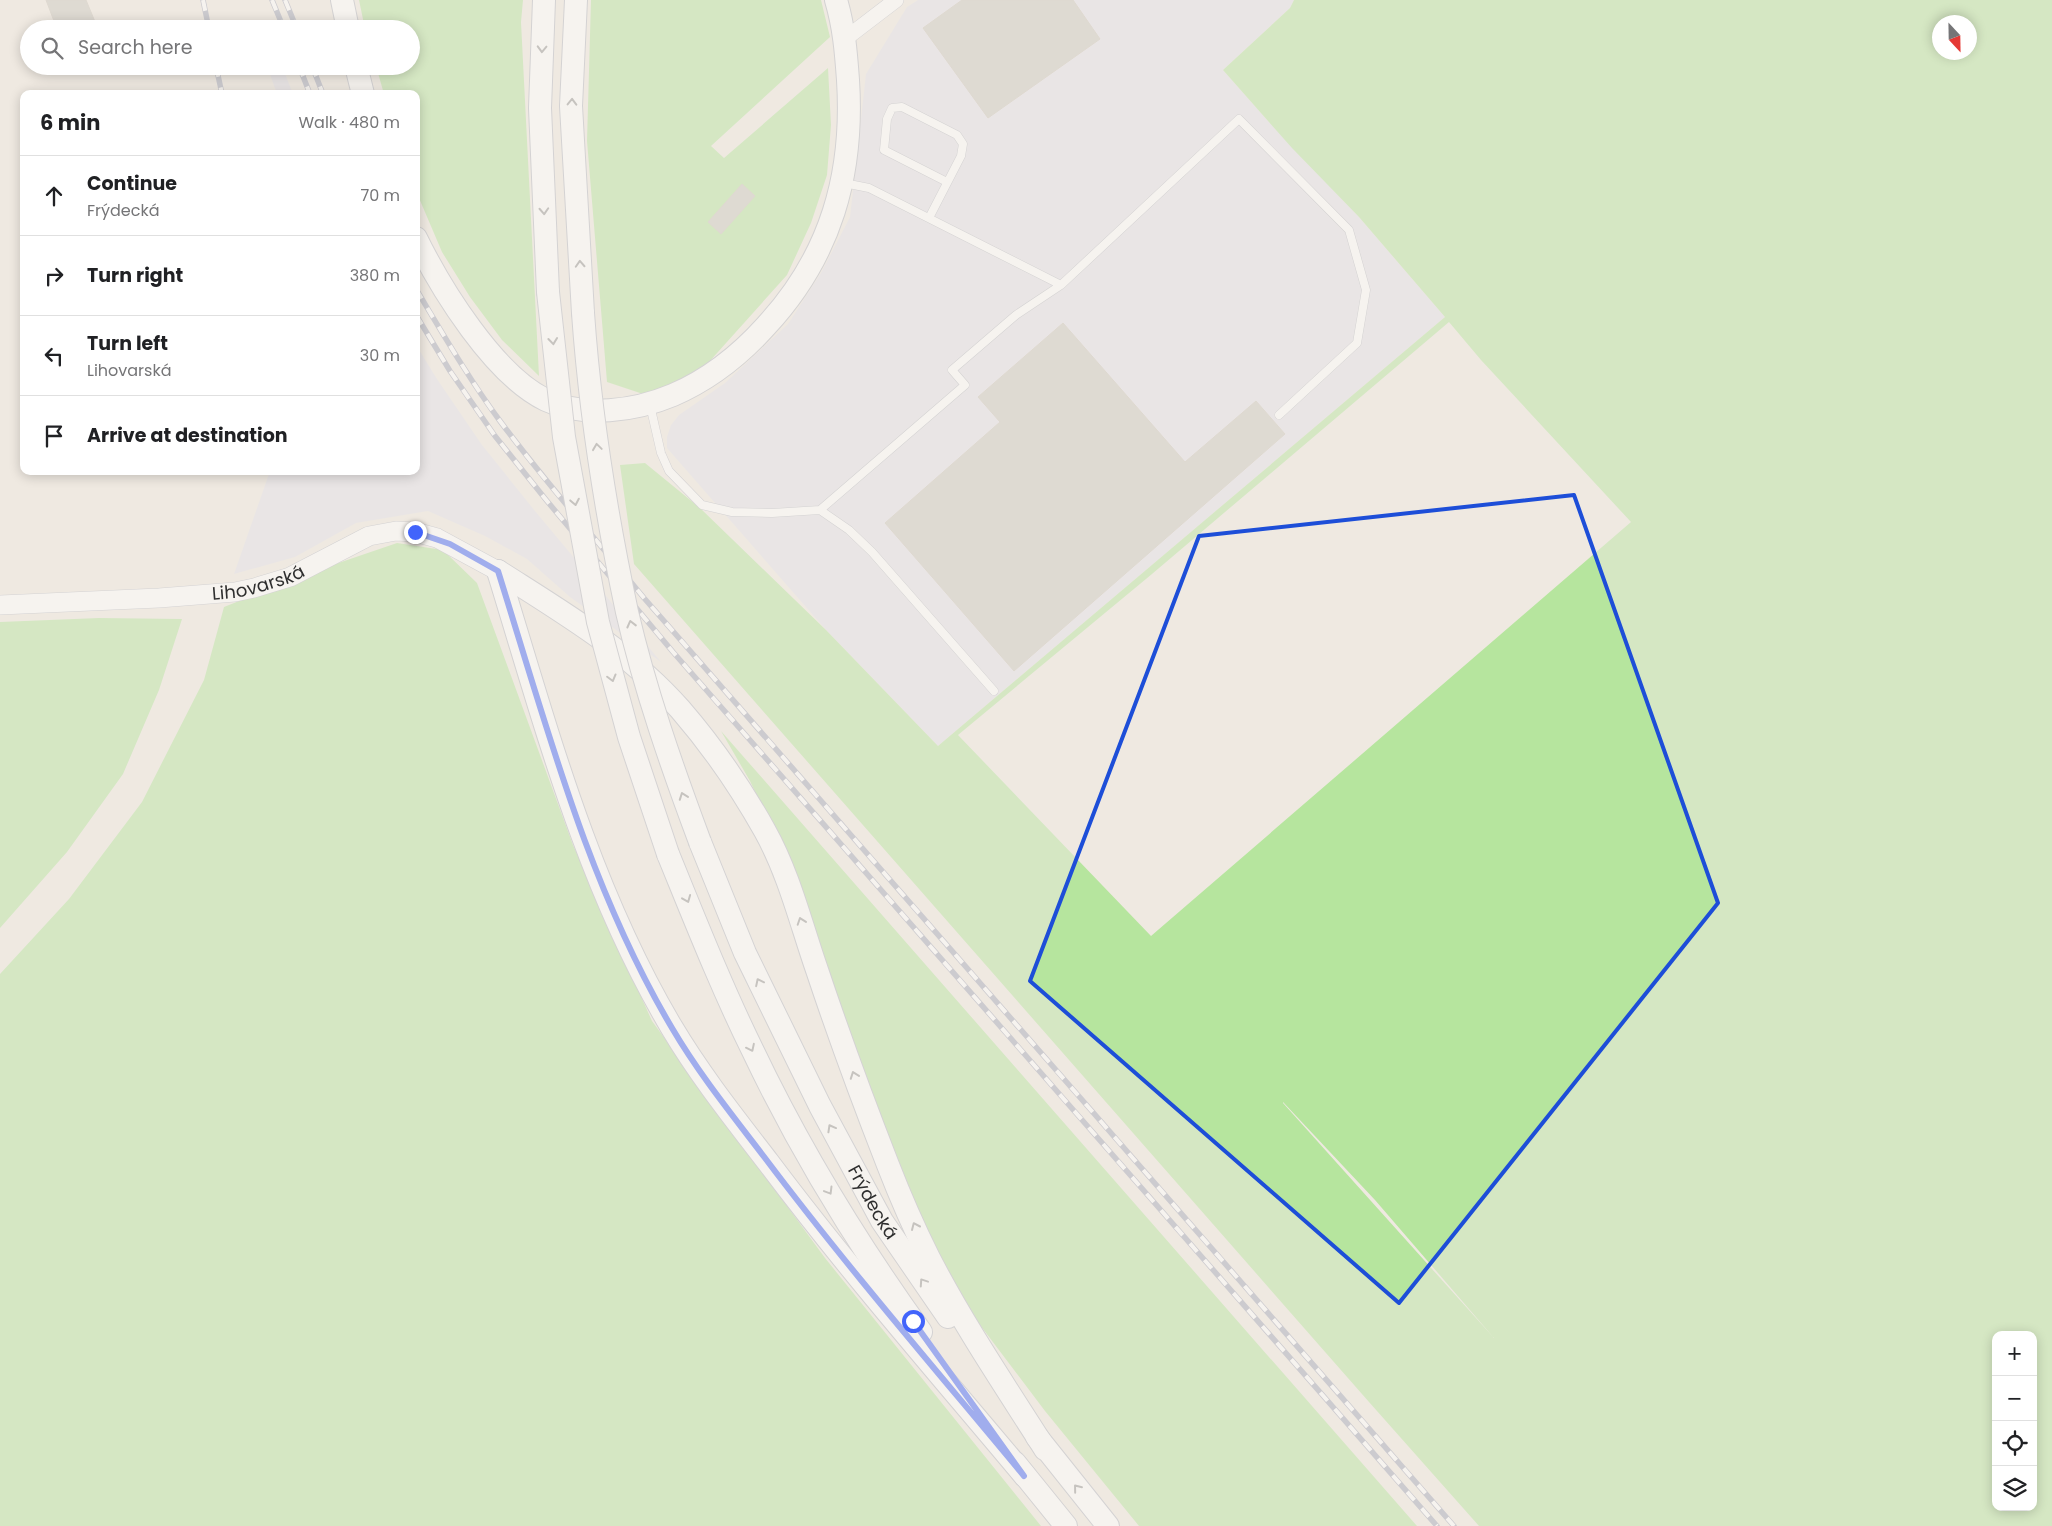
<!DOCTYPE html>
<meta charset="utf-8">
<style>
:root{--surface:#fff;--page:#f6f6f6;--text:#202124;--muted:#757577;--line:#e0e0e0}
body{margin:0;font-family:Poppins,sans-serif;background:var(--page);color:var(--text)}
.controls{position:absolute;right:15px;bottom:15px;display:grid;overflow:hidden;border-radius:10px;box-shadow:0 2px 12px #0003}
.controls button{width:45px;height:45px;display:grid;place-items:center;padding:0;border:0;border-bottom:1px solid var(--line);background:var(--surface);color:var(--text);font:25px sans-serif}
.compass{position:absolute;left:1932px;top:15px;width:45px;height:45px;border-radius:50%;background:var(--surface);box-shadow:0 2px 12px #0003;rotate:158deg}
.stop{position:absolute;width:15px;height:15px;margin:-11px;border:4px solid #4264fb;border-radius:50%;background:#fff}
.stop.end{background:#4264fb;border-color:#fff;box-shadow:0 1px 5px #0008}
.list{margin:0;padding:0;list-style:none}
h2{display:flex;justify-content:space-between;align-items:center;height:65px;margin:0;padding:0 20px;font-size:21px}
h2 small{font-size:16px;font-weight:400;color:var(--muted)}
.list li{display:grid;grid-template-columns:32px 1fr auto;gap:15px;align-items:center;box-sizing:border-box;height:80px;padding:0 20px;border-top:1px solid var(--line)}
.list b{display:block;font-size:19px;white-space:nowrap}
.list p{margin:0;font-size:16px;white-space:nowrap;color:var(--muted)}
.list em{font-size:16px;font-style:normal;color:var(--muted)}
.icon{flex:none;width:28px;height:28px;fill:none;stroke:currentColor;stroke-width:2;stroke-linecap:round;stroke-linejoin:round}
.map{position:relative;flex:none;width:2052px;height:1526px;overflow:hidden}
.search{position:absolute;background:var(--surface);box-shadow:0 2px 12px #0003;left:20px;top:20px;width:400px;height:55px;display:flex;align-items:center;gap:12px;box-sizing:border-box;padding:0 18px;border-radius:28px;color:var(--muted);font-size:19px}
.panel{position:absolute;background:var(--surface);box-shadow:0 2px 12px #0003;left:20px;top:90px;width:400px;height:385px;border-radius:10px}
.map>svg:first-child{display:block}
.industrial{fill:#e3e1e8}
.green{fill:#b6e59e;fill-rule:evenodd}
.building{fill:#cbc7bf;stroke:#cbc5ba}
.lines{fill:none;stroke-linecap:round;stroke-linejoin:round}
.service-casing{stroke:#b4b7c1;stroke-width:9}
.minor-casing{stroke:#b4b7c1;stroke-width:16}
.tertiary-casing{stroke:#b4b7c1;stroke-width:20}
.secondary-casing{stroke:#b4b7c1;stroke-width:24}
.service{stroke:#fff;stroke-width:8}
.minor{stroke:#fff;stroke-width:15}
.tertiary{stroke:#fff;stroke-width:19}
.secondary{stroke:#fff;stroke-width:22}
.rail-casing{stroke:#a3a6b8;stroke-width:5.5}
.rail{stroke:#fff;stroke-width:4;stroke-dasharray:11;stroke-linecap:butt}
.secondary-bridge-casing{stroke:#b4b7c1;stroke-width:24;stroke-linecap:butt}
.secondary-bridge{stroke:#fff;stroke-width:22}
.oneway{stroke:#969696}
.route{stroke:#4264fb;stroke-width:6}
.marked{fill:none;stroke:#1d4ed8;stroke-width:4;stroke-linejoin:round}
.labels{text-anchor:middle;stroke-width:5;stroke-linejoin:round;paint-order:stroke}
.street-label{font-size:18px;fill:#2e2e2e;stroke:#fff}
</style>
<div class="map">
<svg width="2052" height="1526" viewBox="0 0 2052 1526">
<rect width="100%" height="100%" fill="#efe9e1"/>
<path class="industrial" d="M 918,0 L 1294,0 L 1290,8 L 1223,70 L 1268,121 L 1359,217 L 1445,317 L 938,746 L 826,630 L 667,448 L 667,437 L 671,425 L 679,415 L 725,383 L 788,324 L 821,273 L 850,217 L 866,74 L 907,7 Z
M 267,66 L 282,66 L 293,94 L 277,94 Z
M 416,345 L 437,379 L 482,445 L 535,511 L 661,662 L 570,597 L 527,559 L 485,536 L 428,511 L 356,523 L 295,557 L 234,574 L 270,471 L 416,471 Z"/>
<path class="green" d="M 359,0 L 523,0 L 521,22 L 539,376 L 502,340 L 470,297 L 442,252 L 416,191 L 416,94 L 384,94 L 376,66 L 411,66 L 411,29 L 365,29 Z
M 591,0 L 821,0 L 830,37 L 711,146 L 724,158 L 828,68 L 831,125 L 827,175 L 811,223 L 787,275 L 700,372 L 646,395 L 607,382 L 587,141 Z
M 1294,0 L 2052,0 L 2052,1526 L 1479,1526 L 1369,1402 L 634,564 L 620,465 L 645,463 L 700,508 L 826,630 L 938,746 L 1445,317 L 1359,217 L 1292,148 L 1223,70 L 1290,8 ZM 1940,22 L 1970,22 L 1970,52 L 1940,52 ZM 1449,322 L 1481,360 L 1631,522 L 1151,936 L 958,735 L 1152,574 ZM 1283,1102 L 1375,1200 L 1494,1338 L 1283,1103 ZM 1996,1335 L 2033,1335 L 2033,1507 L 1996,1507 Z
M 397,543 L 443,550 L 477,583 L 573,845 L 652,1021 L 825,1258 L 1041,1526 L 0,1526 L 0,974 L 69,899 L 142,802 L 204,680 L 224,607 L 315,571 Z
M 99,618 L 182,619 L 159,690 L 123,774 L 67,852 L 0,928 L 0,622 Z
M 721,731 L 1417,1526 L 1139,1526 L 1045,1411 L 977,1321 L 937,1257 L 884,1124 L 784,853 L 750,781 Z"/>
<path class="building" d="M 46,0 L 86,0 L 98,29 L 57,29 Z
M 962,0 L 1073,0 L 1100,39 L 988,118 L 923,28 Z
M 742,184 L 755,196 L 721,234 L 708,222 Z
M 1063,323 L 1185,462 L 1256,401 L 1285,434 L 1014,671 L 885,523 L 1000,422 L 978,397 Z"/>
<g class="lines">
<defs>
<path id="service" d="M 844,183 L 869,188 L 1061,285
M 929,218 L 961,156 L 963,144 L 957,135 L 902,107 L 892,108 L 887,119 L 884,150 L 947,182
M 650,405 L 661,453 L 669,471 L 702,505 L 732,512 L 772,513 L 820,510 L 965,385 L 952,370 L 1016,315 L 1061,285 L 1239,119 L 1349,230 L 1366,290 L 1357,343 L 1279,415
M 820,510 L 849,530 L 872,552 L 994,691"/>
<path id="minor" d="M 845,39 L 896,0"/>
<g id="tertiary">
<path id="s1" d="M 0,605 L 159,598 L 235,592 L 254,588 L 290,577 L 369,536 L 396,531 L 415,532 L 437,538 L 498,571"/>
</g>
<g id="secondary">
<path d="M 342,0 L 348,29"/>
<path d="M 544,0 L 540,108 L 548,292"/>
<path d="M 576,0 L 571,106 L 583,313"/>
<path d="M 356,66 L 363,94"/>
<path d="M 416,238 C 441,289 494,375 546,400 C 584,418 635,411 673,395 C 710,379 739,356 766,326 C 831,256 854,174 848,80 C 846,52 844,27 836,0"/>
<path d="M 498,571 C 546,727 588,887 672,1028 C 700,1075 735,1119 768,1162 C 849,1270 938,1372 1025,1476"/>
<path d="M 498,571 C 562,612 629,651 680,709 C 712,746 741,788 765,831 C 789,874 801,924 817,970 C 839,1036 863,1101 888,1165 C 900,1196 914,1228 929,1258 C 963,1324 1005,1386 1045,1449"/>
<path id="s2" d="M 700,842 L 745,953 L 820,1106 L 882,1221 L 948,1317"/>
<path d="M 668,854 C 695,920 721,986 752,1049 C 799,1148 857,1243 921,1332"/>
<path d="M 1037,1437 L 1108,1526"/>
<path d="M 1015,1463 L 1066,1526"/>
</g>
</defs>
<use href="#service" class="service-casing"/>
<use href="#minor" class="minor-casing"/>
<use href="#tertiary" class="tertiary-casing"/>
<use href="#secondary" class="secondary-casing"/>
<use href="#service" class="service"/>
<use href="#minor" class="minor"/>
<use href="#tertiary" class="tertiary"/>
<use href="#secondary" class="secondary"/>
<defs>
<path id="rail" d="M 203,0 L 209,29
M 272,0 L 284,29
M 285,0 L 297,29
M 216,66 L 222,94
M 299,66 L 310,94
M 312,66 L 323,94
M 416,289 C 443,334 469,379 500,421 C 545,482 596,539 644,598 L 1454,1526
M 416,315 L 450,371 L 495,436 L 547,501 L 673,652 L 1437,1526"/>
</defs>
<use href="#rail" class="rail-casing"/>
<use href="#rail" class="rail"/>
<defs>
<path id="secondary-bridge" d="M 548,292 L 564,437 L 598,622 L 629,737 L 668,854
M 583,313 C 590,413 606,513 627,612 C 645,690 672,767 700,842"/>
</defs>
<use href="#secondary-bridge" class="secondary-bridge-casing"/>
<use href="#secondary-bridge" class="secondary-bridge"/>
</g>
<defs><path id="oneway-chevron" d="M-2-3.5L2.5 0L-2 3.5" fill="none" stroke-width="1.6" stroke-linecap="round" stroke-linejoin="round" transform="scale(1.25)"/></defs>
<g class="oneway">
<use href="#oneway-chevron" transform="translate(542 49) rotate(92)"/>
<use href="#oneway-chevron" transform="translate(572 102) rotate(-89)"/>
<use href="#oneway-chevron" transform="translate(544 211) rotate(87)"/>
<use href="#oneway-chevron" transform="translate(580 264) rotate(-93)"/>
<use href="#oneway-chevron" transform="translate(553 341) rotate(84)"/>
<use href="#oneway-chevron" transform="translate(597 447) rotate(-98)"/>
<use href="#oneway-chevron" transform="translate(575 502) rotate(79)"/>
<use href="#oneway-chevron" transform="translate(631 624) rotate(-104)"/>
<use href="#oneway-chevron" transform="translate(612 678) rotate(75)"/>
<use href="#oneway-chevron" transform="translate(683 796) rotate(-110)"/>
<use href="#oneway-chevron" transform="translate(687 899) rotate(68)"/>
<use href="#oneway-chevron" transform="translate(801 921) rotate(-109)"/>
<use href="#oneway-chevron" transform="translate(759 982) rotate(-116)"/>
<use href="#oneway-chevron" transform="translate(751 1048) rotate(64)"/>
<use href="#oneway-chevron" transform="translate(854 1075) rotate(-110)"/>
<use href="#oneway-chevron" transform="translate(831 1128) rotate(-119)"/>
<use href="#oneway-chevron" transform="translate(829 1191) rotate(59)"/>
<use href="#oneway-chevron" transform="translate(915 1226) rotate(-114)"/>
<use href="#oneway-chevron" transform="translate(923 1282) rotate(-124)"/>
<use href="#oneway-chevron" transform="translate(1077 1488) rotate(-129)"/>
</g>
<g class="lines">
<path class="route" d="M 415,532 L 450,544 L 498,571 C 547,727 588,886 672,1028 C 699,1074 733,1116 765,1158 C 847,1267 937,1371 1024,1476 L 913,1321"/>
</g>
<path d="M0 0H2052V1526H0ZM 1574,495 L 1718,903 L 1399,1303 L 1030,981 L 1199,536 Z" fill="#efe9e1" fill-opacity=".55" fill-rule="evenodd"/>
<path class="marked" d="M 1574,495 L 1718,903 L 1399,1303 L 1030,981 L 1199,536 Z"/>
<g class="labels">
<g class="street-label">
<text dy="6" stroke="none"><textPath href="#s1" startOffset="260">Lihovarská</textPath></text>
<text dy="6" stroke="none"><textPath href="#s2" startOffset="400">Frýdecká</textPath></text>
</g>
</g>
</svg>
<div class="controls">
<button>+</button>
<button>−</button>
<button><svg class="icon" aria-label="locate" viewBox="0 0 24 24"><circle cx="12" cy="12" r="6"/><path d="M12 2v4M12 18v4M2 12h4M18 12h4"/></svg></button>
<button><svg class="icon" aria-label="layers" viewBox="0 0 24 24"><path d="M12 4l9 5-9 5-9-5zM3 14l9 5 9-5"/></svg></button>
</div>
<svg class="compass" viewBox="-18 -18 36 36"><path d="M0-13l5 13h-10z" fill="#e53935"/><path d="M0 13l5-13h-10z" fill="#757577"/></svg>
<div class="stop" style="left:913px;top:1321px"></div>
<div class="stop end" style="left:415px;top:532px"></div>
<div class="search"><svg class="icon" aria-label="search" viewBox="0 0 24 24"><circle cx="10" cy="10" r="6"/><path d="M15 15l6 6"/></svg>Search here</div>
<section class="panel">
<h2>6 min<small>Walk · 480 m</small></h2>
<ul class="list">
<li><svg class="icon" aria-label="ahead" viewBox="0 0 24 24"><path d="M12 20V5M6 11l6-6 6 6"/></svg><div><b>Continue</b><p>Frýdecká</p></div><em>70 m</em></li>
<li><svg class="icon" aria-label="right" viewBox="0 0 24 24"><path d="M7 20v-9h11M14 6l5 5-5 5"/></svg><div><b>Turn right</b></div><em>380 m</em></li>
<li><svg class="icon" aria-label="left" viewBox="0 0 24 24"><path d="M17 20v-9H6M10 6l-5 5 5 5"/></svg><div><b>Turn left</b><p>Lihovarská</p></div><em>30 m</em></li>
<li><svg class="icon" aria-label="arrive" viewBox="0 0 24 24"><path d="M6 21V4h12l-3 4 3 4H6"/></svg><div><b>Arrive at destination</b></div></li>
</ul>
</section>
</div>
